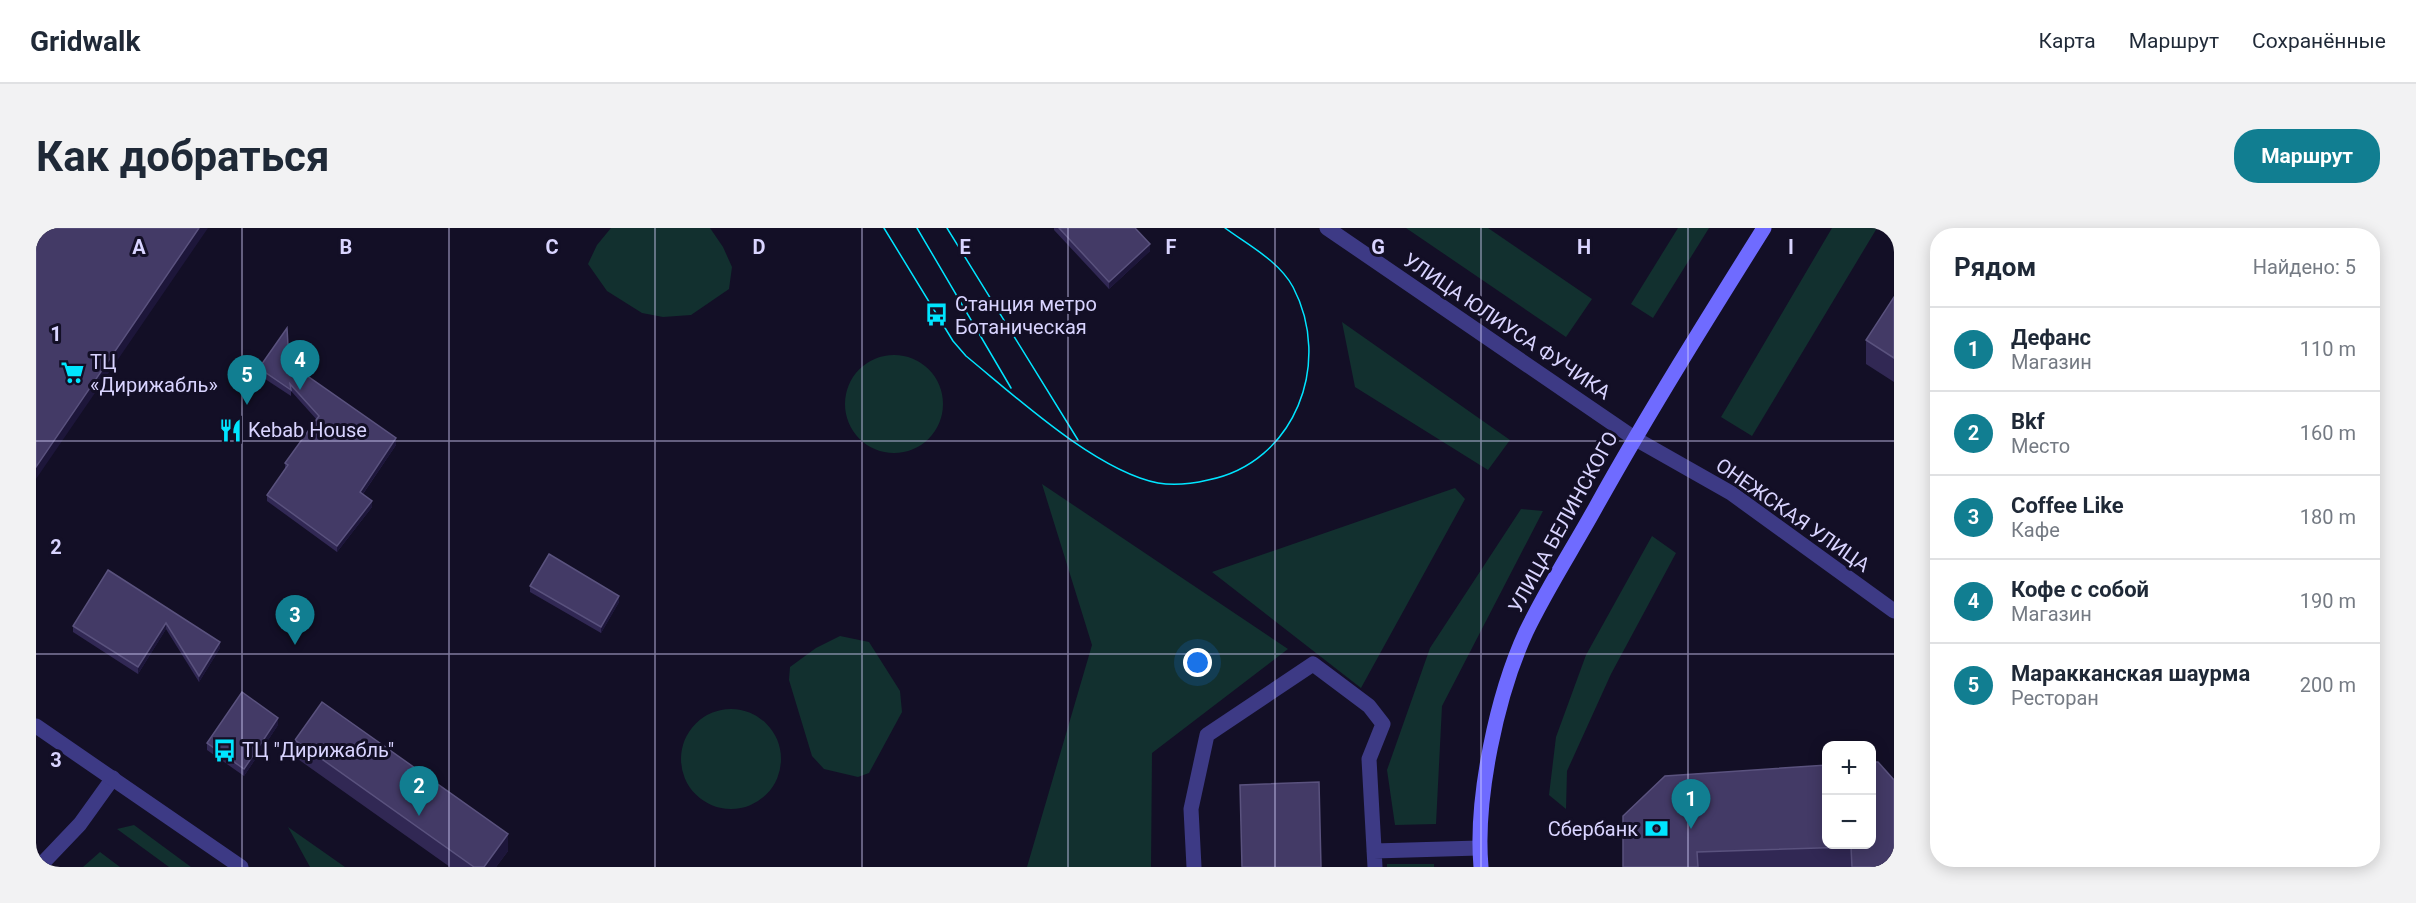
<!DOCTYPE html>
<html lang="ru">
<meta charset="utf-8">
<style>
:root{--surface:#fff;--page:#f2f2f3;--text:#1f2937;--muted:#747a83;--line:#e0e1e3;--accent:#117e91}
body{margin:0;font-family:Roboto,sans-serif;background:var(--page);color:var(--text)}
.controls{position:absolute;right:18px;bottom:18px;display:grid;overflow:hidden;border-radius:12px;box-shadow:0 3px 15px #0003}
.controls button{width:54px;height:54px;display:grid;place-items:center;padding:0;border:0;border-bottom:2px solid var(--line);background:var(--surface);color:var(--text);font:30px sans-serif}
.you{position:absolute;left:1162px;top:435px;width:21px;height:21px;margin:-15px;border:4px solid #fff;border-radius:50%;background:#1a73e8;box-shadow:0 0 0 9px #1a73e833}
.badge{display:grid;place-items:center;width:39px;height:39px;border-radius:50%;background:var(--accent);color:#fff;font-size:20px;font-weight:700}
.pin{position:absolute;translate:-50% -50px;filter:drop-shadow(0 2px 3px #0008)}
.pin::after{content:'';position:absolute;top:32px;width:21px;height:18px;background:inherit;clip-path:polygon(0 0,100% 0,50% 100%)}
.list{margin:0;padding:0;list-style:none}
h2{display:flex;justify-content:space-between;align-items:center;height:78px;margin:0;padding:0 24px;font-size:26px}
h2 small{font-size:20px;font-weight:400;color:var(--muted)}
.list li{display:grid;grid-template-columns:39px 1fr auto;gap:18px;align-items:center;box-sizing:border-box;height:84px;padding:0 24px;border-top:2px solid var(--line)}
.list b{display:block;font-size:22px;white-space:nowrap}
.list p{margin:0;font-size:20px;white-space:nowrap;color:var(--muted)}
.list em{font-size:20px;font-style:normal;color:var(--muted)}
.map{position:relative;flex:none;width:1858px;height:639px;overflow:hidden;border-radius:24px}
header{display:flex;align-items:center;gap:36px;box-sizing:border-box;height:84px;padding:0 30px;background:var(--surface);border-bottom:2px solid var(--line)}
header strong{font-size:28px}
nav{display:flex;gap:33px;margin-inline-start:auto;font-size:21px}
.intro{display:flex;align-items:center;justify-content:space-between;box-sizing:border-box;height:144px;padding:0 36px}
h1{margin:0;font-size:42px}
.button{padding:15px 27px;border-radius:24px;background:var(--accent);color:#fff;font-size:21px;font-weight:700}
main{display:flex;gap:36px;padding:0 36px}
aside{flex:1;background:var(--surface);border-radius:24px;box-shadow:0 3px 15px #0003}
.map>svg:first-child{display:block}
.green{fill:#12302f}
.lines{fill:none;stroke-linecap:round;stroke-linejoin:round}
.service{stroke:#3d3a85;stroke-width:15}
.minor{stroke:#3d3a85;stroke-width:15}
.tertiary{stroke:#3d3a85;stroke-width:15}
.secondary{stroke:#6f6bff;stroke-width:15}
.tram{stroke:#00e5ff;stroke-width:1.5}
.wall{fill:#312854}
.shaded-wall{fill:#1d163a}
.building{fill:#433a66;stroke:#5a527e;stroke-width:1.5}
.grid{fill:none;stroke:#d9d4ff;stroke-width:1.5;stroke-opacity:0.55}
.labels{text-anchor:middle;stroke-width:6;stroke-linejoin:round;paint-order:stroke}
.poi-label{font-size:20px;fill:#d9d4ff;stroke:#130f26;text-anchor:start}
.street-label{font-size:20px;fill:#d9d4ff;stroke:#130f26}
.grid-label{font-size:20px;text-anchor:middle;font-weight:bold;fill:#d9d4ff;stroke:#130f26;stroke-width:6;stroke-linejoin:round;paint-order:stroke}
</style>
<header>
<strong>Gridwalk</strong>
<nav><a>Карта</a><a>Маршрут</a><a>Сохранённые</a></nav>
</header>
<div class="intro"><h1>Как добраться</h1><a class="button">Маршрут</a></div>
<main>
<div class="map">
<svg width="1858" height="639" viewBox="0 0 1858 639">
<rect width="100%" height="100%" fill="#130f26"/>
<path class="green" d="M 575,0 L 674,0 L 687,19 L 696,39 L 693,61 L 655,87 L 627,89 L 606,85 L 571,63 L 552,36 L 561,17 Z
M 1370,0 L 1452,0 L 1556,71 L 1530,109 Z
M 1642,0 L 1673,0 L 1617,90 L 1595,76 Z
M 1796,0 L 1841,0 L 1716,208 L 1685,189 Z
M 1306,94 L 1474,212 L 1452,242 L 1319,159 Z
M809 176a49 49 0 1 1 98 0a49 49 0 1 1-98 0Z
M 1006,256 L 1252,421 L 1116,525 L 1115,639 L 991,639 L 1056,417 Z
M 1419,260 L 1429,271 L 1325,460 L 1176,344 Z
M 1485,281 L 1507,283 L 1406,478 L 1400,596 L 1359,597 L 1351,542 L 1394,420 Z
M 1616,308 L 1640,325 L 1575,446 L 1531,543 L 1530,581 L 1513,567 L 1520,509 L 1550,427 Z
M 804,408 L 833,414 L 864,463 L 866,484 L 833,545 L 822,549 L 788,541 L 776,528 L 753,452 L 754,439 L 780,420 Z
M645 531a50 50 0 1 1 100 0a50 50 0 1 1-100 0Z
M 98,597 L 155,639 L 133,639 L 81,601 Z
M 252,599 L 309,639 L 274,639 Z
M 64,624 L 84,639 L 47,639 Z
M 1351,636 L 1398,636 L 1398,639 L 1351,639 Z"/>
<g class="lines">
<path class="service" d="M 1338,623 L 1443,620
M 3,639 L 44,596 L 77,550
M 1158,639 L 1155,581 L 1171,507 L 1277,436 L 1333,478 L 1347,496 L 1333,531 L 1339,639"/>
<path class="minor" d="M 1598,210 L 1695,265 L 1858,383"/>
<path class="tertiary" d="M 1291,0 L 1598,210
M 0,498 L 205,639"/>
<path class="secondary" d="M 1445,639 C 1439,570 1461,467 1490,404 C 1511,360 1538,319 1561,277 C 1614,182 1671,91 1728,0"/>
<path class="tram" d="M 848,0 L 917,113 L 930,128 C 979,168 1060,243 1122,255 C 1139,258 1155,256 1172,252 C 1259,235 1297,135 1257,59 C 1243,33 1212,17 1189,0
M 881,0 L 975,160
M 911,0 L 1042,212"/>
</g>
<path class="wall" d="M 1018,0 L 1099,0 L 1114,23 L 1073,61 L 1018,2 Z
M 1858,69 L 1858,154 L 1830,136 L 1830,112 Z
M 253,135 L 360,217 L 327,266 L 336,279 L 301,324 L 231,273 L 231,267 L 249,241 L 249,235 L 281,192 L 255,163 L 255,168 L 223,147 L 223,140 Z
M 72,342 L 184,420 L 163,454 L 130,401 L 102,446 L 37,404 L 37,398 Z
M 494,358 L 583,374 L 565,405 L 494,364 Z
M 242,497 L 208,548 L 171,522 L 171,515 Z
M 259,512 L 472,623 L 460,639 L 414,639 L 259,529 Z
M 1204,557 L 1285,639 L 1206,639 Z
M 1587,588 L 1836,616 L 1858,639 L 1587,639 Z"/>
<path class="shaded-wall" d="M 163,0 L 172,0 L 0,251 L 0,239 Z
M 1114,16 L 1114,23 L 1073,61 L 1073,54 Z
M 360,210 L 360,217 L 324,270 L 324,264 Z
M 336,273 L 336,279 L 301,324 L 301,318 Z
M 583,368 L 583,374 L 565,405 L 565,399 Z
M 130,395 L 130,401 L 102,446 L 102,439 Z
M 184,414 L 184,420 L 163,454 L 163,448 Z
M 242,490 L 242,497 L 208,548 L 208,541 Z
M 472,606 L 472,623 L 460,639 L 448,639 Z"/>
<path class="building" d="M 0,0 L 163,0 L 0,239 Z
M 1023,0 L 1099,0 L 1114,16 L 1073,54 Z
M 1858,69 L 1858,130 L 1830,112 Z
M 251,100 L 253,135 L 360,210 L 324,264 L 336,273 L 301,318 L 231,267 L 252,237 L 249,235 L 283,188 L 254,156 L 255,162 L 223,140 Z
M 513,326 L 583,368 L 565,399 L 494,358 Z
M 72,342 L 184,414 L 163,448 L 130,395 L 102,439 L 37,398 Z
M 206,464 L 242,490 L 208,541 L 171,515 Z
M 286,474 L 472,606 L 448,639 L 438,639 L 259,512 Z
M 1836,534 L 1842,534 L 1858,552 L 1858,639 L 1816,639 L 1815,619 L 1661,624 L 1662,639 L 1587,639 L 1587,588 L 1629,548 L 1791,537 L 1791,616 L 1836,616 Z
M 1283,554 L 1285,639 L 1206,639 L 1204,557 Z"/>
<path class="grid" d="M 206,0 L 206,639M 413,0 L 413,639M 619,0 L 619,639M 826,0 L 826,639M 1032,0 L 1032,639M 1239,0 L 1239,639M 1445,0 L 1445,639M 1652,0 L 1652,639M 0,213 L 1858,213M 0,426 L 1858,426"/>
<defs>
<symbol id="bus-bare" viewBox="-9 -9 18 18"><path d="M-5-6H5V4H4V6H2V4H-2V6H-4V4H-5ZM-3.5-4V0h7V-4ZM-3.5 1.2v1.5H-2V1.2ZM2 1.2v1.5H3.5V1.2Z" fill="#00e5ff" stroke="#130f26" stroke-width="2.5" paint-order="stroke"/></symbol>
<symbol id="supermarket-bare" viewBox="-9 -9 18 18"><path d="M-6-5.5h2.5l.6 2H6L4.5 2H-2.5L-4.4-4H-6ZM-1.5 3.2a1.3 1.3 0 1 0 .1 0ZM3 3.2a1.3 1.3 0 1 0 .1 0Z" fill="#00e5ff" stroke="#130f26" stroke-width="2.5" paint-order="stroke"/></symbol>
<symbol id="restaurant-bare" viewBox="-9 -9 18 18"><path d="M-5-6h1v4h1v-4h1v4h1v-4h1v5L-1.5 .5V6h-2V.5L-5-1ZM5-6V6H3V1.5H1.5Q1.5-4 5-6Z" fill="#00e5ff" stroke="#130f26" stroke-width="2.5" paint-order="stroke"/></symbol>
<symbol id="bank-bare" viewBox="-9 -9 18 18"><path d="M-6-4H6V4H-6ZM0-2.3a2.3 2.3 0 1 0 0 4.6a2.3 2.3 0 1 0 0-4.6Z" fill="#00e5ff" stroke="#130f26" stroke-width="2.5" paint-order="stroke"/></symbol>
</defs>
<g fill-rule="evenodd">
<use href="#bus-bare" x="884" y="70" width="33" height="33"/>
<use href="#supermarket-bare" x="20" y="128" width="33" height="33"/>
<use href="#restaurant-bare" x="178" y="186" width="33" height="33"/>
<use href="#bus-bare" x="172" y="506" width="33" height="33"/>
<use href="#bank-bare" x="1604" y="584" width="33" height="33"/>
</g>
<g class="labels">
<g class="poi-label">
<text x="919" y="83">Станция метро<tspan x="919" dy="23">Ботаническая</tspan></text>
<text x="54" y="141">ТЦ<tspan x="54" dy="23">«Дирижабль»</tspan></text>
<text x="212" y="209">Kebab House</text>
<text x="206" y="529">ТЦ "Дирижабль"</text>
<text x="1602" y="608" text-anchor="end">Сбербанк</text>
</g>
<g class="street-label">
<text transform="translate(1471 98) rotate(34)" y="7">УЛИЦА ЮЛИУСА ФУЧИКА</text>
<text transform="translate(1757 287) rotate(35)" y="7">ОНЕЖСКАЯ УЛИЦА</text>
<text transform="translate(1527 294) rotate(-61)" y="7">УЛИЦА БЕЛИНСКОГО</text>
</g>
</g>
<g class="grid-label">
<text x="103" y="26">A</text>
<text x="310" y="26">B</text>
<text x="516" y="26">C</text>
<text x="723" y="26">D</text>
<text x="929" y="26">E</text>
<text x="1135" y="26">F</text>
<text x="1342" y="26">G</text>
<text x="1548" y="26">H</text>
<text x="1755" y="26">I</text>
<text x="20" y="113">1</text>
<text x="20" y="326">2</text>
<text x="20" y="539">3</text>
</g>
</svg>
<div class="controls">
<button>+</button>
<button>−</button>
</div>
<div class="you"></div>
<div class="pin badge" style="left:1655px;top:601px">1</div>
<div class="pin badge" style="left:383px;top:588px">2</div>
<div class="pin badge" style="left:259px;top:417px">3</div>
<div class="pin badge" style="left:264px;top:162px">4</div>
<div class="pin badge" style="left:211px;top:177px">5</div>
</div>
<aside>
<h2>Рядом<small>Найдено: 5</small></h2>
<ul class="list">
<li><span class="badge">1</span><div><b>Дефанс</b><p>Магазин</p></div><em>110 m</em></li>
<li><span class="badge">2</span><div><b>Bkf</b><p>Место</p></div><em>160 m</em></li>
<li><span class="badge">3</span><div><b>Coffee Like</b><p>Кафе</p></div><em>180 m</em></li>
<li><span class="badge">4</span><div><b>Кофе с собой</b><p>Магазин</p></div><em>190 m</em></li>
<li><span class="badge">5</span><div><b>Маракканская шаурма</b><p>Ресторан</p></div><em>200 m</em></li>
</ul>
</aside>
</main>
